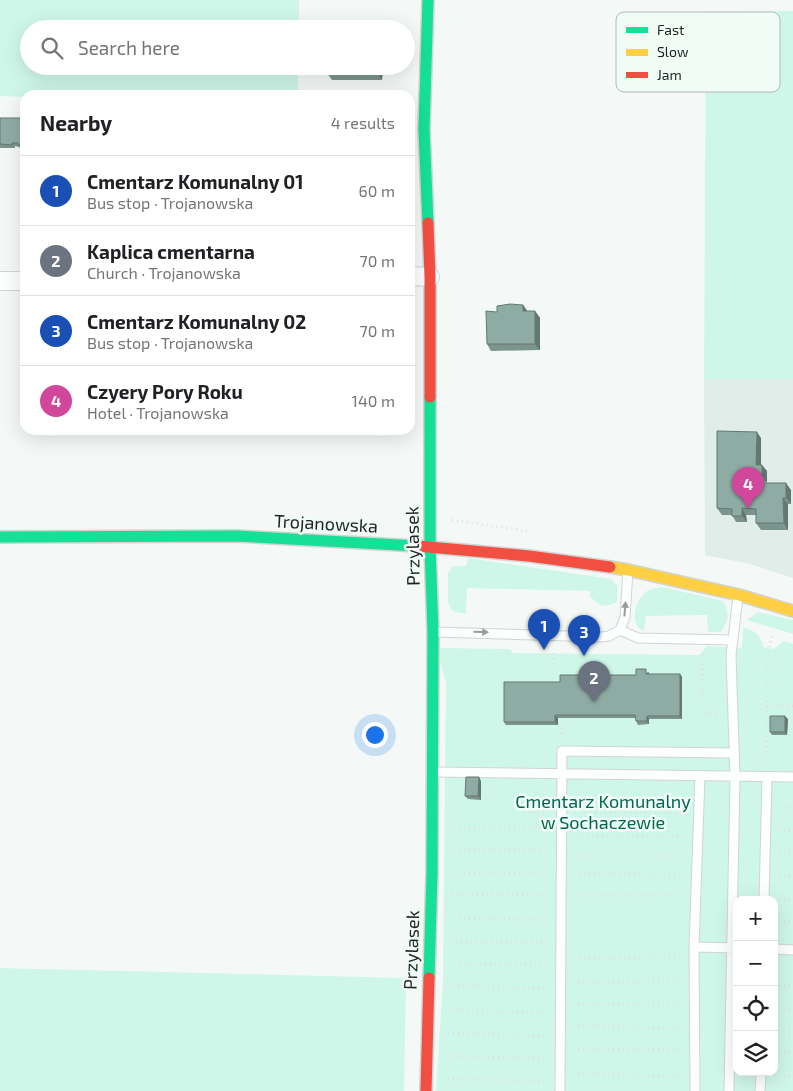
<!DOCTYPE html>
<meta charset="utf-8">
<style>
:root{--surface:#fff;--page:#f2f2f2;--text:#202124;--muted:#757577;--line:#e0e0e0;--accent:#696d6b}
body{margin:0;font-family:"Exo 2",sans-serif;background:var(--page);color:var(--text)}
.controls{position:absolute;right:15px;bottom:15px;display:grid;overflow:hidden;border-radius:10px;box-shadow:0 5px 20px #0002}
.controls button{width:45px;height:45px;display:grid;place-items:center;padding:0;border:0;border-bottom:1px solid var(--line);background:var(--surface);color:var(--text);font:25px sans-serif}
.you{position:absolute;left:374px;top:734px;width:18px;height:18px;margin:-12px;border:4px solid #fff;border-radius:50%;background:#1a73e8;box-shadow:0 0 0 8px #1a73e833}
.badge{display:grid;place-items:center;width:32px;height:32px;border-radius:50%;background:var(--accent);color:#fff;font-size:16px;font-weight:700}
.pin{position:absolute;translate:-50% -41px;filter:drop-shadow(0 1px 2px #0008)}
.pin::after{content:'';position:absolute;top:26px;width:18px;height:15px;background:inherit;clip-path:polygon(0 0,100% 0,50% 100%)}
.list{margin:0;padding:0;list-style:none}
h2{display:flex;justify-content:space-between;align-items:center;height:65px;margin:0;padding:0 20px;font-size:21px}
h2 small{font-size:16px;font-weight:400;color:var(--muted)}
.list li{display:grid;grid-template-columns:32px 1fr auto;gap:15px;align-items:center;box-sizing:border-box;height:70px;padding:0 20px;border-top:1px solid var(--line)}
.list b{display:block;font-size:19px;white-space:nowrap}
.list p{margin:0;font-size:16px;white-space:nowrap;color:var(--muted)}
.list em{font-size:16px;font-style:normal;color:var(--muted)}
.icon{flex:none;width:28px;height:28px;fill:none;stroke:currentColor;stroke-width:2;stroke-linecap:round;stroke-linejoin:round}
.map{position:relative;flex:none;width:793px;height:1091px;overflow:hidden}
.search{position:absolute;background:var(--surface);box-shadow:0 5px 20px #0002;left:20px;top:20px;width:395px;height:55px;display:flex;align-items:center;gap:12px;box-sizing:border-box;padding:0 18px;border-radius:28px;color:var(--muted);font-size:19px}
.panel{position:absolute;background:var(--surface);box-shadow:0 5px 20px #0002;left:20px;top:90px;width:395px;height:345px;border-radius:15px}
.map>svg:first-child{display:block}
.built{fill:#e0ede8}
.green{fill:#cff7e9;fill-rule:evenodd}
.lines{fill:none;stroke-linecap:round;stroke-linejoin:round}
.lane-casing{stroke:#d0d5d3;stroke-width:11}
.street-casing{stroke:#d0d5d3;stroke-width:20}
.fast-casing{stroke:#d0d5d3;stroke-width:14}
.slow-casing{stroke:#d0d5d3;stroke-width:14}
.jam-casing{stroke:#d0d5d3;stroke-width:14}
.path{stroke:#e0e1e1;stroke-width:3;stroke-dasharray:1 4;stroke-linecap:butt}
.lane{stroke:#fdfefe;stroke-width:9}
.street{stroke:#fdfefe;stroke-width:18}
.fast{stroke:#16e098;stroke-width:11}
.slow{stroke:#ffcf43;stroke-width:11}
.jam{stroke:#f24e42;stroke-width:11}
.wall{fill:#7b948d}
.shaded-wall{fill:#647873}
.building{fill:#8faca4;stroke:#647873}
.oneway{fill:#999b9a}
.labels{text-anchor:middle;stroke-width:5;stroke-linejoin:round;paint-order:stroke}
.street-label{font-size:18px;fill:#1e2220;stroke:#f1fcf7}
.park-label{font-size:18px;fill:#02664f;stroke:#f1fcf7}
.key{fill:#f1fcf7;stroke:#b2bbb6;stroke-width:1}
.key-label{font-size:14px;fill:#1e2220}
</style>
<div class="map">
<svg width="793" height="1091" viewBox="0 0 793 1091">
<rect width="100%" height="100%" fill="#f4f9f7"/>
<path class="built" d="M 704,379 L 793,379 L 793,578 L 750,564 L 705,555 Z"/>
<path class="green" d="M 0,0 L 299,0 L 299,29 L 29,29 L 29,66 L 298,66 L 298,95 L 25,95 L 25,97 L 0,96 Z
M 793,11 L 793,379 L 704,379 L 706,12 Z
M 468,558 L 611,579 L 617,586 L 617,602 L 610,605 L 602,606 L 590,597 L 590,591 L 467,588 L 466,614 L 452,611 L 448,603 L 448,573 L 453,566 L 466,566 Z
M 662,587 L 723,601 C 730,612 729,620 721,632 L 708,632 L 707,615 L 646,616 L 644,631 C 627,625 636,596 649,590 C 653,588 658,588 662,587 Z
M 758,612 L 793,620 L 793,634 L 747,620 Z
M 743,627 C 755,631 761,634 763,647 L 774,649 L 784,641 L 793,644 L 793,1091 L 436,1091 L 443,980 L 445,772 L 446,684 L 439,657 L 440,648 L 510,649 L 513,653 L 699,655 L 707,646 L 742,648 ZM 737,900 L 774,900 L 774,1072 L 737,1072 Z
M 0,968 L 406,978 L 404,1091 L 0,1091 Z"/>
<g class="lines">
<defs>
<path id="lane" d="M 620,630 L 638,638 L 732,640
M 435,632 L 602,637 L 609,636 L 620,630 L 625,617 L 628,570
M 435,772 L 793,777
M 764,900 L 767,777
M 694,947 L 737,948
M 774,949 L 793,950
M 560,1091 L 562,751 L 734,753
M 695,1091 L 694,947 L 700,776
M 729,1091 L 735,777 L 731,655 L 738,597
M 760,1091 L 761,1072"/>
<path id="street" d="M 410,276 L 430,277
M 0,281 L 25,281"/>
<path id="fast" d="M 428,223 L 424,129 L 428,0
M 0,537 L 236,536 L 417,546
M 429,978 L 432,873 L 433,632 L 430,547 L 430,397"/>
<path id="slow" d="M 610,567 L 628,570 L 739,595 L 793,611"/>
<path id="jam" d="M 428,223 L 430,277 L 430,397
M 417,546 L 529,556 L 610,567
M 426,1091 L 429,978"/>
</defs>
<use href="#lane" class="lane-casing"/>
<use href="#street" class="street-casing"/>
<use href="#fast" class="fast-casing"/>
<use href="#slow" class="slow-casing"/>
<use href="#jam" class="jam-casing"/>
<path class="path" d="M 452,520 L 528,531
M 702,654 L 703,703 L 708,715 L 720,715
M 552,684 L 553,650
M 767,706 L 793,706
M 561,718 L 562,738
M 767,762 L 768,651 L 773,633
M 781,807 L 793,808
M 575,812 L 686,813
M 523,813 L 548,812
M 454,827 L 548,827
M 779,830 L 793,831
M 577,835 L 685,836
M 454,850 L 548,850
M 779,853 L 793,853
M 576,856 L 683,856
M 454,873 L 548,873
M 574,874 L 683,875
M 779,876 L 793,876
M 452,894 L 548,895
M 575,896 L 681,895
M 779,899 L 793,900
M 454,918 L 547,920
M 774,921 L 793,922
M 456,942 L 547,942
M 574,958 L 680,957
M 455,964 L 547,965
M 573,982 L 680,981
M 453,986 L 547,988
M 774,986 L 793,986
M 573,1004 L 680,1005
M 774,1008 L 793,1009
M 452,1010 L 547,1013
M 573,1026 L 682,1028
M 774,1032 L 793,1032
M 448,1033 L 547,1036
M 573,1049 L 682,1050
M 774,1052 L 793,1052
M 448,1056 L 547,1059
M 573,1074 L 682,1076
M 774,1076 L 793,1076
M 448,1079 L 547,1081"/>
<use href="#lane" class="lane"/>
<use href="#street" class="street"/>
<use href="#fast" class="fast"/>
<use href="#slow" class="slow"/>
<use href="#jam" class="jam"/>
</g>
<path class="wall" d="M 383,66 L 382,80 L 332,80 L 327,73 Z
M 0,118 L 25,118 L 25,148 L 20,148 L 19,147 L 15,146 L 15,148 L 0,148 Z
M 523,305 L 527,311 L 535,311 L 540,318 L 540,350 L 491,351 L 487,344 L 497,312 Z
M 761,438 L 761,465 L 767,471 L 767,482 L 761,482 L 761,483 L 791,490 L 791,504 L 788,504 L 788,530 L 761,530 L 756,523 L 756,515 L 746,515 L 747,522 L 736,522 L 732,515 L 722,515 L 717,508 Z
M 649,672 L 649,674 L 680,674 L 682,677 L 682,719 L 649,719 L 649,724 L 638,725 L 636,721 L 636,718 L 558,718 L 558,725 L 506,725 L 504,722 L 560,682 L 636,675 Z
M 788,719 L 787,735 L 772,735 L 770,732 Z
M 481,781 L 481,800 L 468,799 L 465,796 Z"/>
<path class="shaded-wall" d="M 378,66 L 383,66 L 382,80 L 378,74 Z
M 523,305 L 528,312 L 523,311 Z
M 535,311 L 540,318 L 540,350 L 535,344 Z
M 757,432 L 761,438 L 761,471 L 756,465 Z
M 762,465 L 767,471 L 767,482 L 762,475 Z
M 756,475 L 761,482 L 761,490 L 757,483 Z
M 786,483 L 791,490 L 791,504 L 786,498 Z
M 783,498 L 788,504 L 788,530 L 784,523 Z
M 742,508 L 746,515 L 747,522 L 742,516 Z
M 680,674 L 682,677 L 682,719 L 680,716 Z
M 555,715 L 558,718 L 558,725 L 555,722 Z
M 647,716 L 649,719 L 649,724 L 647,721 Z
M 785,716 L 788,719 L 787,735 L 785,732 Z
M 479,777 L 481,781 L 481,800 L 478,796 Z"/>
<path class="building" d="M 333,27 L 356,27 L 356,29 L 333,29 Z
M 327,66 L 378,66 L 378,74 L 327,73 Z
M 0,118 L 25,118 L 25,145 L 18,145 L 18,143 L 12,143 L 12,145 L 0,144 Z
M 510,304 L 523,305 L 523,311 L 535,311 L 535,344 L 487,344 L 486,311 L 497,312 L 497,306 Z
M 717,431 L 757,432 L 756,465 L 762,465 L 762,475 L 756,475 L 757,483 L 786,483 L 786,498 L 783,498 L 784,523 L 756,523 L 756,509 L 742,508 L 742,516 L 732,516 L 732,509 L 717,508 Z
M 636,669 L 646,669 L 646,674 L 680,674 L 680,716 L 647,716 L 647,721 L 636,721 L 635,715 L 555,715 L 555,722 L 504,722 L 504,682 L 560,682 L 560,675 L 636,675 Z
M 770,716 L 785,716 L 785,732 L 770,732 Z
M 466,777 L 479,777 L 478,796 L 465,796 Z"/>
<defs><path id="oneway-solid" d="M-6-.8H1V-3.2L6.5 0L1 3.2V.8H-6Z" transform="scale(1.25)"/></defs>
<g class="oneway">
<use href="#oneway-solid" transform="translate(625 609) rotate(-85)"/>
<use href="#oneway-solid" transform="translate(481 632) rotate(2)"/>
</g>
<g class="labels">
<g class="street-label">
<text transform="translate(326 524) rotate(3)" y="6">Trojanowska</text>
<text transform="translate(413 546) rotate(-91)" y="6">Przylasek</text>
<text transform="translate(412 950) rotate(-88)" y="6">Przylasek</text>
</g>
<g class="park-label">
<text x="603" y="808">Cmentarz Komunalny<tspan x="603" dy="21">w Sochaczewie</tspan></text>
</g>
</g>
<rect x="616" y="12" width="164" height="80" rx="8" class="key"/>
<rect x="626" y="27" width="22" height="6" fill="#16e098"/>
<rect x="626" y="49" width="22" height="7" fill="#ffcf43"/>
<rect x="626" y="72" width="22" height="6" fill="#f24e42"/>
<g class="key-label">
<text x="657" y="35">Fast</text>
<text x="657" y="57">Slow</text>
<text x="657" y="80">Jam</text>
</g>
</svg>
<div class="controls">
<button>+</button>
<button>−</button>
<button><svg class="icon" aria-label="locate" viewBox="0 0 24 24"><circle cx="12" cy="12" r="6"/><path d="M12 2v4M12 18v4M2 12h4M18 12h4"/></svg></button>
<button><svg class="icon" aria-label="layers" viewBox="0 0 24 24"><path d="M12 4l9 5-9 5-9-5zM3 14l9 5 9-5"/></svg></button>
</div>
<div class="you"></div>
<div class="pin badge" style="left:544px;top:650px;background:#1a4fb4">1</div>
<div class="pin badge" style="left:594px;top:702px;background:#6b7280">2</div>
<div class="pin badge" style="left:584px;top:656px;background:#1a4fb4">3</div>
<div class="pin badge" style="left:748px;top:508px;background:#d1479c">4</div>
<div class="search"><svg class="icon" aria-label="search" viewBox="0 0 24 24"><circle cx="10" cy="10" r="6"/><path d="M15 15l6 6"/></svg>Search here</div>
<section class="panel">
<h2>Nearby<small>4 results</small></h2>
<ul class="list">
<li><span class="badge" style="background:#1a4fb4">1</span><div><b>Cmentarz Komunalny 01</b><p>Bus stop · Trojanowska</p></div><em>60 m</em></li>
<li><span class="badge" style="background:#6b7280">2</span><div><b>Kaplica cmentarna</b><p>Church · Trojanowska</p></div><em>70 m</em></li>
<li><span class="badge" style="background:#1a4fb4">3</span><div><b>Cmentarz Komunalny 02</b><p>Bus stop · Trojanowska</p></div><em>70 m</em></li>
<li><span class="badge" style="background:#d1479c">4</span><div><b>Czyery Pory Roku</b><p>Hotel · Trojanowska</p></div><em>140 m</em></li>
</ul>
</section>
</div>
